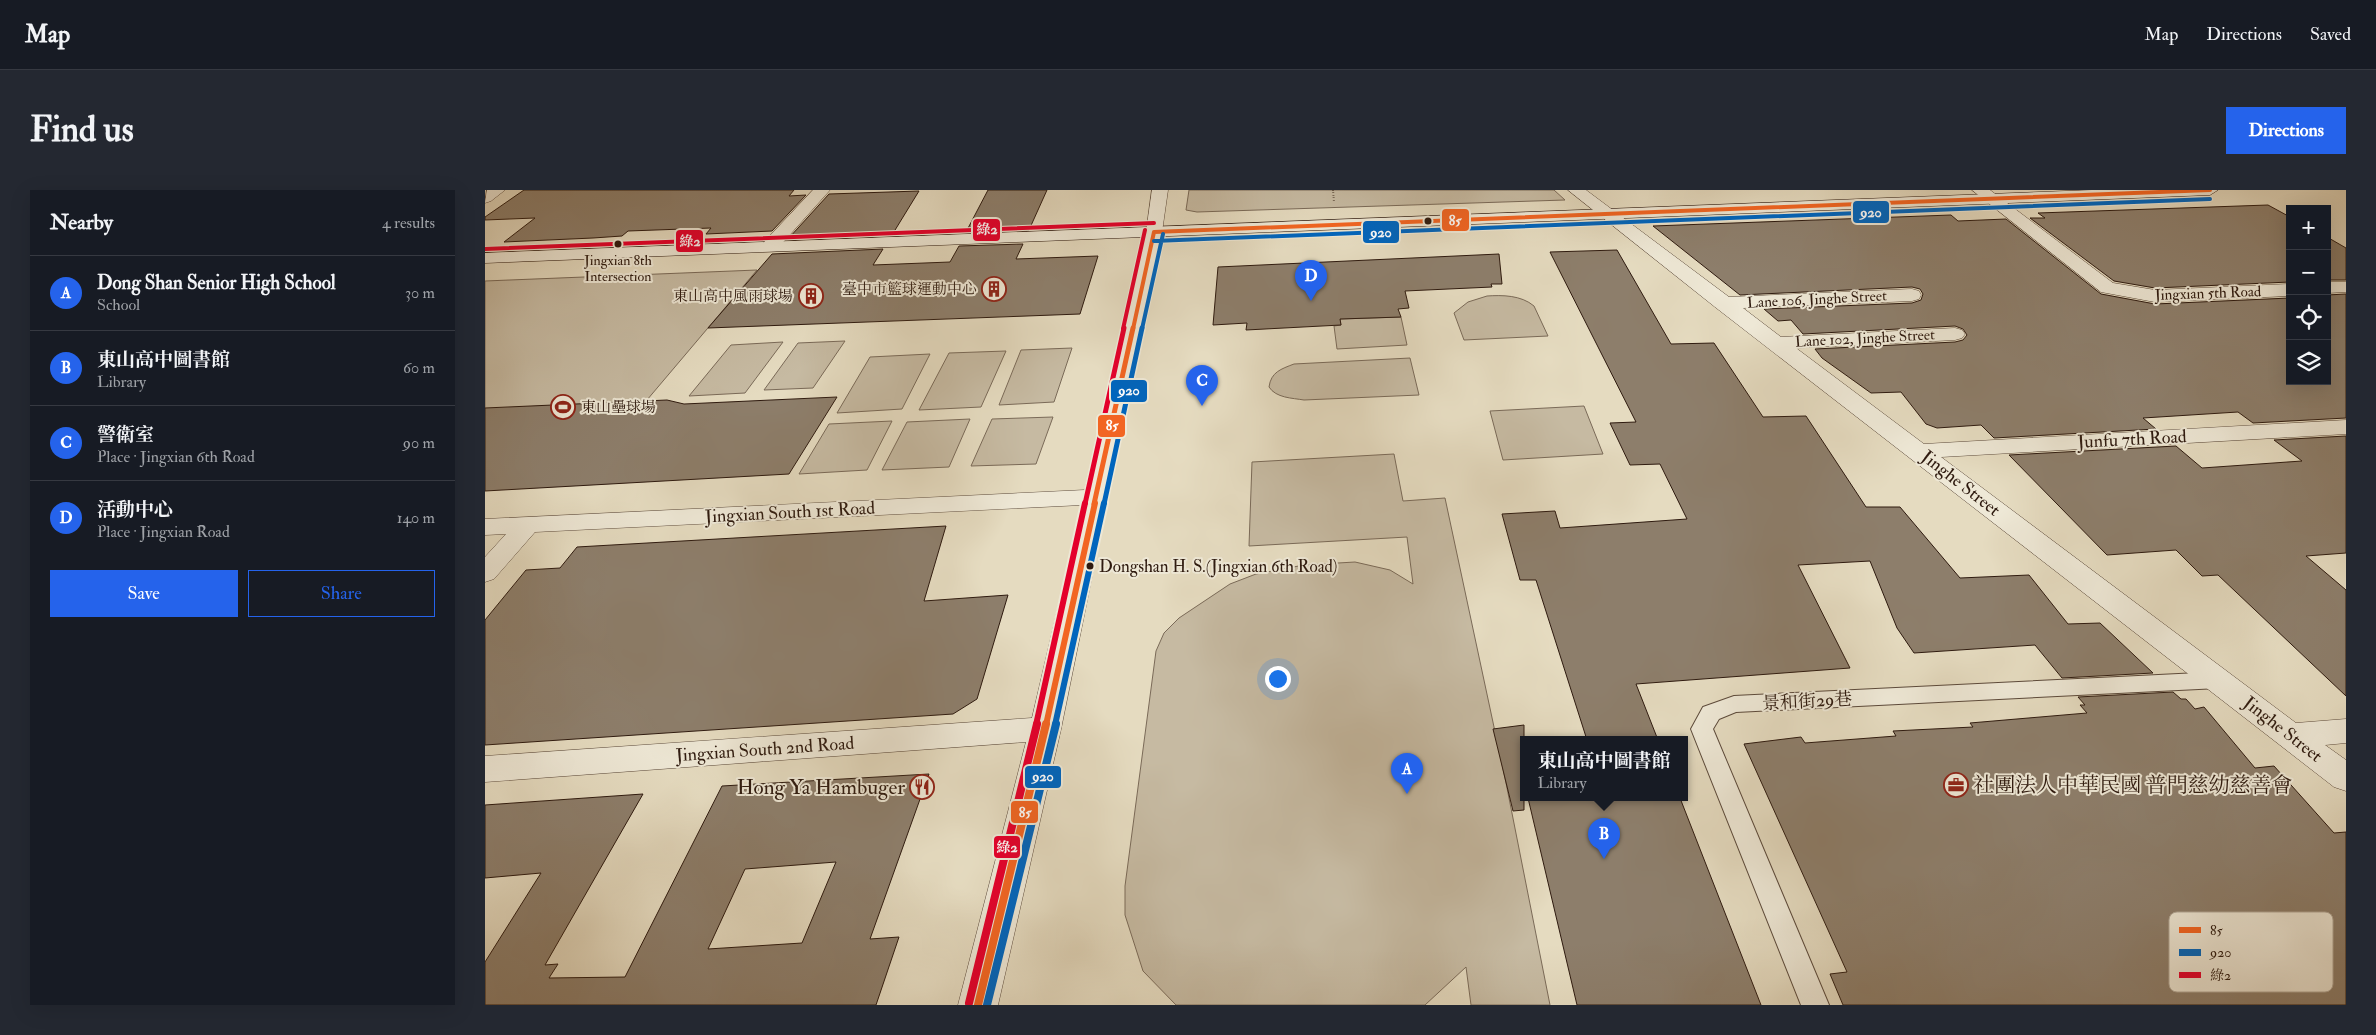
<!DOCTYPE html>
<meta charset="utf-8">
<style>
:root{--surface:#171b24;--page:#242831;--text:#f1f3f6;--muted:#9ea1a6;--line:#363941;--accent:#2563eb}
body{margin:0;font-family:"IM FELL Double Pica","Noto Serif TC",serif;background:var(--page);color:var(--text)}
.controls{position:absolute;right:15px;top:15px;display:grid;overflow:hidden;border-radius:0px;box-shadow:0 5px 20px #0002}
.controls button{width:45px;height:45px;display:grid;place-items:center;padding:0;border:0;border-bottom:1px solid var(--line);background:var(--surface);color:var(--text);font:25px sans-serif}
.you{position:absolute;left:792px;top:488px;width:18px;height:18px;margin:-12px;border:4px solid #fff;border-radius:50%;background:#1a73e8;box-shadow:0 0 0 8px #1a73e833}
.badge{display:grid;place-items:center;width:32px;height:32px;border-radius:50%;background:var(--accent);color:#fff;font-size:16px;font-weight:700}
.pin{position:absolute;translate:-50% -41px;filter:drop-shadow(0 1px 2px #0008)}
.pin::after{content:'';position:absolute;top:26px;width:18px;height:15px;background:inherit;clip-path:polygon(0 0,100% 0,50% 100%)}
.popup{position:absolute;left:1035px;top:546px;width:168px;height:65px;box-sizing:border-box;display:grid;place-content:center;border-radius:0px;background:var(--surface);filter:drop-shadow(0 1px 4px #0005);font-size:16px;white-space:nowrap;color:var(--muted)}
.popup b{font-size:19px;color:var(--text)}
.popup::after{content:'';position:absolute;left:50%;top:100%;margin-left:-10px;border:10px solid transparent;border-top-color:var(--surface)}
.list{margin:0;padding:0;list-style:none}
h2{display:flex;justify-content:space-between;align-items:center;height:65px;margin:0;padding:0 20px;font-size:21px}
h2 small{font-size:16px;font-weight:400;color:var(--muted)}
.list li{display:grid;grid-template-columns:32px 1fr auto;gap:15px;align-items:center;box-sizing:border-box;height:75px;padding:0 20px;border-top:1px solid var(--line)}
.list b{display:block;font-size:19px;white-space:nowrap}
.list p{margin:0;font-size:16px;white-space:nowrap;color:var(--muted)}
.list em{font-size:16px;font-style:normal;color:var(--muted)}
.actions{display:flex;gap:10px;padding:15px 20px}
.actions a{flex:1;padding:11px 0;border:1px solid var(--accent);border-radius:0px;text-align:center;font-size:18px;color:var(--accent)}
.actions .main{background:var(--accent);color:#fff}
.icon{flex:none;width:28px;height:28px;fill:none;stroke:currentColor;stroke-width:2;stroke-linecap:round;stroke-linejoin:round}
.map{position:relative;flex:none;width:1861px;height:815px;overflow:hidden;border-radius:0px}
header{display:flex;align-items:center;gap:30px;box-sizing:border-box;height:70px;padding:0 25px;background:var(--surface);border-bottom:1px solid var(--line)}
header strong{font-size:24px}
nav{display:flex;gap:28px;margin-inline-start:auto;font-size:18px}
.intro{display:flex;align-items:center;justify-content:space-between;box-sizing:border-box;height:120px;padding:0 30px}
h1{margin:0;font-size:35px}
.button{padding:12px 22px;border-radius:0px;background:var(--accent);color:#fff;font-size:18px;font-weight:700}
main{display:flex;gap:30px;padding:0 30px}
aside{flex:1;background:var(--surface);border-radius:0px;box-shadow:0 5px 20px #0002}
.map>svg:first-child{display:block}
.green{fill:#c6baa2;stroke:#7a6a58}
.building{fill:#8d7e6b;stroke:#2e1a0f;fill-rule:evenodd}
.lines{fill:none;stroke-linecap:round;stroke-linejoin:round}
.lane-casing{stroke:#5c4a3b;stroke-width:2}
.street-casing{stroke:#5c4a3b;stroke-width:1}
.secondary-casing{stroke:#2e1a0f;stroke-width:1}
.path{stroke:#2e1a0f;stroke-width:2;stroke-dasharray:0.5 2;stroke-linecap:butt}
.lane{fill:#eee8d6;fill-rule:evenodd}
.street{fill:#eee8d6;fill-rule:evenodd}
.secondary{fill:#eee8d6;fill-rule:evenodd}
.bus-1-far3-casing{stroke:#eee8d6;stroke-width:6}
.bus-1-far2-casing{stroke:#eee8d6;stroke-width:8}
.bus-1-far1-casing{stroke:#eee8d6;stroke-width:10}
.bus-1-casing{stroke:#eee8d6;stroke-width:12}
.bus-2-far3-casing{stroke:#eee8d6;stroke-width:6}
.bus-2-far2-casing{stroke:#eee8d6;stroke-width:8}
.bus-2-far1-casing{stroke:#eee8d6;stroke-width:10}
.bus-2-casing{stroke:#eee8d6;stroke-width:12}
.bus-3-far3-casing{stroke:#eee8d6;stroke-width:6}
.bus-3-far2-casing{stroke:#eee8d6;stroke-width:8}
.bus-3-far1-casing{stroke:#eee8d6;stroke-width:10}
.bus-3-casing{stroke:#eee8d6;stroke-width:12}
.bus-1-far3{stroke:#f26522;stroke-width:4}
.bus-1-far2{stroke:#f26522;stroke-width:5}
.bus-1-far1{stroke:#f26522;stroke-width:6}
.bus-1{stroke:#f26522;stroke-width:8}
.bus-2-far3{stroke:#0065bd;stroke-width:4}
.bus-2-far2{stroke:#0065bd;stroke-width:5}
.bus-2-far1{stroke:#0065bd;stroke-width:6}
.bus-2{stroke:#0065bd;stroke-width:8}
.bus-3-far3{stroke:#e4002b;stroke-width:4}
.bus-3-far2{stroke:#e4002b;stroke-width:5}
.bus-3-far1{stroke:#e4002b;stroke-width:6}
.bus-3{stroke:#e4002b;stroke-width:8}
.bus-dot{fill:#2e1a0f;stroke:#eee8d6;stroke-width:2}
.labels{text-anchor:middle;stroke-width:4;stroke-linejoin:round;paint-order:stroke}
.far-bus-label{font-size:14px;fill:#2e1a0f;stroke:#eee8d6}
.far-poi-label{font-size:15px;fill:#2e1a0f;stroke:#eee8d6;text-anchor:end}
.far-street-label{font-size:15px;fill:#2e1a0f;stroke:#eee8d6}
.bus-label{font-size:17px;fill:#2e1a0f;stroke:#eee8d6;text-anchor:start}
.street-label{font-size:18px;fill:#2e1a0f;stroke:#eee8d6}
.near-poi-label{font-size:21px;fill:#2e1a0f;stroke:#eee8d6;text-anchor:start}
.key{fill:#eee8d6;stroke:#b4aa9a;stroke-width:1}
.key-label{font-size:14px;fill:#2e1a0f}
.line-badge{stroke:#eee8d6;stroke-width:2}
.badge-label{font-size:14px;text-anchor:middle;font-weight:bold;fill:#fff}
</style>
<header>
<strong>Map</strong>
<nav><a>Map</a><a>Directions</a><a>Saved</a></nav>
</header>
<div class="intro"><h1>Find us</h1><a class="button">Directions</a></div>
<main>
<aside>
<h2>Nearby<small>4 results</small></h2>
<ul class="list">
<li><span class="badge">A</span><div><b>Dong Shan Senior High School</b><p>School</p></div><em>30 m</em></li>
<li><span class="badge">B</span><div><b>東山高中圖書館</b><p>Library</p></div><em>60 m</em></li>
<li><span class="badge">C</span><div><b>警衛室</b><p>Place · Jingxian 6th Road</p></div><em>90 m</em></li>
<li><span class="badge">D</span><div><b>活動中心</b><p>Place · Jingxian Road</p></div><em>140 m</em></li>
</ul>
<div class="actions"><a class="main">Save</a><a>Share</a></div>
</aside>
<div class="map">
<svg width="1861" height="815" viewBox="0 0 1861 815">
<rect width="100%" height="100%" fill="#e5dbc0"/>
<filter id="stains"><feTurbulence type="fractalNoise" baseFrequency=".004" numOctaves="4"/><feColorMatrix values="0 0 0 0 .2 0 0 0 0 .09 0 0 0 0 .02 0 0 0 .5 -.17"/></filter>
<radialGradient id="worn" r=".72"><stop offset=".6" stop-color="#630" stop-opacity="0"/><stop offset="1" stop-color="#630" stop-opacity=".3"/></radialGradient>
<path class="green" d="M 704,0 L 1069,0 L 1080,10 L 712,22 L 701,20 Z
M 272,80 L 90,295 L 0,300 L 0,91 Z
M 1002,106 C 1017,105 1036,105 1049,116 L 1063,146 L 979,150 L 969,123 L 983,112 Z
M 916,127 L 922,155 L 852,159 L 849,136 L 856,135 L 855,129 Z
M 360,151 L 328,198 L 279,200 L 313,153 Z
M 298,152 L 260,203 L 204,206 L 246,155 Z
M 587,158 L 569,212 L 514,215 L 536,160 Z
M 521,161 L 496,217 L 434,220 L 464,163 Z
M 445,164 L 417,219 L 352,223 L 385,167 Z
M 925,168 L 934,205 L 819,210 C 807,208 791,208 784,197 C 786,182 796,179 809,174 Z
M 1099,216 L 1118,264 L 1018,270 L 1005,221 Z
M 568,227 L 551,274 L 486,276 L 507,229 Z
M 485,229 L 464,277 L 397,280 L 422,232 Z
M 407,231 L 382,280 L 314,284 L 344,234 Z
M 909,264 L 918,311 L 960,308 L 1021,593 L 1065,815 L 986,815 L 981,777 L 940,815 L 691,815 L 658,781 L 640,725 L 640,696 L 671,461 L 679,443 L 694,428 L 745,394 L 771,384 L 819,375 L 870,372 L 905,380 L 928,394 L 922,347 L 764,356 L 767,272 Z"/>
<path class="building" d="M 39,0 L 309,0 L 304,6 L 321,5 L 287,41 L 221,44 L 226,38 L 143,41 L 137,46 L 108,48 L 19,52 L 50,28 L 0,30 L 0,27 Z
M 503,0 L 562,0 L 544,40 L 481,42 Z
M 434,1 L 407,45 L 303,49 L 344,4 Z
M 1783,15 L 1805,27 L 1805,92 L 1670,98 L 1629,91 L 1545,28 L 1560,28 L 1553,23 Z
M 1466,25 L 1473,31 L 1521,29 L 1616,104 L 1670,114 L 1805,108 L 1805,191 L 1842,191 L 1842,105 L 1861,104 L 1861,228 L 1768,233 L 1753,222 L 1658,228 L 1671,239 L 1509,248 L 1496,235 L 1452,238 L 1441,234 L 1416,202 L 1386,203 L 1337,168 L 1330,159 L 1470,152 L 1478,150 L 1482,145 L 1478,139 L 1470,136 L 1318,144 L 1306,130 L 1293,131 L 1279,119 L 1427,113 L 1436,110 L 1438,104 L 1435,99 L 1427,97 L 1255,105 L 1168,36 Z
M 1842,47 L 1861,58 L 1861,90 L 1842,90 Z
M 538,54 L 531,69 L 613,66 L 595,124 L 223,138 L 287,64 L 398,59 L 388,75 L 465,72 L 474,56 Z
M 1132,60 L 1186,154 L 1229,153 L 1278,227 L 1321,226 L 1381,317 L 1415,317 L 1475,388 L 1544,385 L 1583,434 L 1615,433 L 1668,483 L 1577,488 L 1550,455 L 1429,463 L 1412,438 L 1385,371 L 1313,375 L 1365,478 L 1151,494 L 1173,550 L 1102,550 L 1051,390 L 1035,390 L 1017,324 L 1070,321 L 1075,338 L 1202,329 L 1175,274 L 1145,275 L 1125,233 L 1151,232 L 1065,62 Z
M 1014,64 L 1017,94 L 1006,94 L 1007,97 L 920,101 L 924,118 L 913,119 L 916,127 L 855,129 L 856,135 L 761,140 L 762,133 L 728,135 L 733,77 Z
M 352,207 L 304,284 L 0,301 L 0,218 L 182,210 L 199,214 Z
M 1861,246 L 1861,363 L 1821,366 L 1861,400 L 1861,506 L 1733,385 L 1717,386 L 1691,360 L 1622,365 L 1524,265 L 1691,256 L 1717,278 L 1817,271 L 1789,250 Z
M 461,336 L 439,411 L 523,405 L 492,509 L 468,524 L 0,555 L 0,430 L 41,380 L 75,378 L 92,357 Z
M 1688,502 L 1696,509 L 1701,509 L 1710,519 L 1719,517 L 1770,578 L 1789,576 L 1849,643 L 1861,642 L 1861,815 L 1358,815 L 1345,784 L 1362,782 L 1259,554 L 1316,547 L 1320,553 L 1411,546 L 1408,541 L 1488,537 L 1485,533 L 1602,523 L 1595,515 L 1600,515 L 1593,507 Z
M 1039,535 L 1039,620 L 1028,621 L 1008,539 Z
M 444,584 L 385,749 L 414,747 L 391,815 L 0,815 L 0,772 L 56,683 L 0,688 L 0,615 L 158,604 L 60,775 L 73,774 L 64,788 L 140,787 L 237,596 ZM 351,672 L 317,753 L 223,759 L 260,679 Z
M 1043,608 L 1195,608 L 1276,815 L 1092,815 Z"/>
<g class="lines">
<defs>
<path id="lane" d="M 1734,482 L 1742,484 L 1745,490 L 1742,496 L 1734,498 L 1251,522 L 1234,529 L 1228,539 L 1344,815 L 1316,815 L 1206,539 L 1218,517 L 1249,506 Z"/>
<path id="street" d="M 2,0 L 20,0 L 6,11 L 0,13 Z
M 328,0 L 345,0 L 292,59 L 280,59 L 277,55 L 280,51 Z
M 667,0 L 683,0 L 677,42 L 576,539 L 513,815 L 473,815 L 541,552 L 0,592 L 0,566 L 547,528 L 597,315 L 50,342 L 9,389 L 0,392 L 0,367 L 21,344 L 0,345 L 0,329 L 600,300 L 661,42 Z
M 1083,0 L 1101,0 L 1244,107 L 1427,99 L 1434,101 L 1436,105 L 1434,109 L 1427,111 L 1258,118 L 1296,147 L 1470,138 L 1477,140 L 1480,144 L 1477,148 L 1470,150 L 1311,158 L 1439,254 L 1861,230 L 1861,244 L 1456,267 L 1811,533 L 1861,529 L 1861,553 L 1840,555 L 1861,570 L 1861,601 L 1849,597 L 1230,117 Z
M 1487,0 L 1505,0 L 1628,93 L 1670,100 L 1805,94 L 1805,106 L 1670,112 L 1616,102 Z
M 1842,92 L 1861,92 L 1861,102 L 1842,103 Z"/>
<path id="secondary" d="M 1607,0 L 1733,0 L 1725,5 L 0,73 L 0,63 Z"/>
</defs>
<use href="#lane" class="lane-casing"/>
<use href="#street" class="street-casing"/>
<use href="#secondary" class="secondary-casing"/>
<path class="path" d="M 848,0 L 849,12"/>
<use href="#lane" class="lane"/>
<use href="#street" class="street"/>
<use href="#secondary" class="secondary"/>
<defs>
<path id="bus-1-far3" d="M 669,42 L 1725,0
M 648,139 L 669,42"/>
<path id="bus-1-far2" d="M 609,314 L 648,138"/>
<path id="bus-1-far1" d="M 561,535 L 610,313"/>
<path id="bus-1" d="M 493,815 L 561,534"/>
<path id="bus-2-far3" d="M 669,51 L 1725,9
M 657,139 L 678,44"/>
<path id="bus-2-far2" d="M 619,314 L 657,138"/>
<path id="bus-2-far1" d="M 570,535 L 619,313"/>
<path id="bus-2" d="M 502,815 L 571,534"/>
<path id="bus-3-far3" d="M 0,59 L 669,33
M 638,139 L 660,40"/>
<path id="bus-3-far2" d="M 600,314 L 639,138"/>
<path id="bus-3-far1" d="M 551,535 L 600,313"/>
<path id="bus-3" d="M 484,813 L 552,534"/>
</defs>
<use href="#bus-1-far3" class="bus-1-far3-casing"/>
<use href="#bus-1-far2" class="bus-1-far2-casing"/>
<use href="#bus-1-far1" class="bus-1-far1-casing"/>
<use href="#bus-1" class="bus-1-casing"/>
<use href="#bus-2-far3" class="bus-2-far3-casing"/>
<use href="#bus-2-far2" class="bus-2-far2-casing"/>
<use href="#bus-2-far1" class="bus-2-far1-casing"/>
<use href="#bus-2" class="bus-2-casing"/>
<use href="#bus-3-far3" class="bus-3-far3-casing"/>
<use href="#bus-3-far2" class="bus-3-far2-casing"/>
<use href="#bus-3-far1" class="bus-3-far1-casing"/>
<use href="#bus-3" class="bus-3-casing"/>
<use href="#bus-1-far3" class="bus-1-far3"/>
<use href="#bus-1-far2" class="bus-1-far2"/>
<use href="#bus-1-far1" class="bus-1-far1"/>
<use href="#bus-1" class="bus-1"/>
<use href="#bus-2-far3" class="bus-2-far3"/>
<use href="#bus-2-far2" class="bus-2-far2"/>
<use href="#bus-2-far1" class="bus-2-far1"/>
<use href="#bus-2" class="bus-2"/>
<use href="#bus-3-far3" class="bus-3-far3"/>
<use href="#bus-3-far2" class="bus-3-far2"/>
<use href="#bus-3-far1" class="bus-3-far1"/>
<use href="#bus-3" class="bus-3"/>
</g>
<defs>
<symbol id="building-ring" viewBox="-11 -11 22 22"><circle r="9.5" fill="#eee8d6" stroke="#8f2418" stroke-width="1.5"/><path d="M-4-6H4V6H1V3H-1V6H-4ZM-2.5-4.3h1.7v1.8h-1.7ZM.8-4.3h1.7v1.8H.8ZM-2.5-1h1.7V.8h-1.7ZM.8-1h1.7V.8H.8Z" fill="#8f2418"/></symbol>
<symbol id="stadium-ring" viewBox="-11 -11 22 22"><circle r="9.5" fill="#eee8d6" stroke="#8f2418" stroke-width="1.5"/><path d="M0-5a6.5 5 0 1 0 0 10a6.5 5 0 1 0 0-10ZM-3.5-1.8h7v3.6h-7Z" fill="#8f2418"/></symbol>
<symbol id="office-ring" viewBox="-11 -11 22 22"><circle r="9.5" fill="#eee8d6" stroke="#8f2418" stroke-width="1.5"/><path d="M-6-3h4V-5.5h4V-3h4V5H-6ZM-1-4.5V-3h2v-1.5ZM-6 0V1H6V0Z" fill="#8f2418"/></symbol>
<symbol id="restaurant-ring" viewBox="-11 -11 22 22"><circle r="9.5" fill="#eee8d6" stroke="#8f2418" stroke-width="1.5"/><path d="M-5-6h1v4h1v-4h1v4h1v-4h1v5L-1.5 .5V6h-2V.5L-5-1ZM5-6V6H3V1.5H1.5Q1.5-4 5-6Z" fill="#8f2418"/></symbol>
</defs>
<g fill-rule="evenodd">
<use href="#building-ring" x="495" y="85" width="28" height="28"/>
<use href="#building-ring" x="312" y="92" width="28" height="28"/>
<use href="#stadium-ring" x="64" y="203" width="28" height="28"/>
<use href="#office-ring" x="1457" y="581" width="28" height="28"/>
<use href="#restaurant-ring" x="423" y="583" width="28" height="28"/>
</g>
<g class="bus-dot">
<circle cx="943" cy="31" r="4.5"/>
<circle cx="133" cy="54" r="4.5"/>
<circle cx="605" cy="376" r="4.5"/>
</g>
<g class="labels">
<g class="far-bus-label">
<text x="133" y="75">Jingxian 8th<tspan x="133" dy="16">Intersection</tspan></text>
</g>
<g class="far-poi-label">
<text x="492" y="104">臺中市籃球運動中心</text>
<text x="308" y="111">東山高中風雨球場</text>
<text x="96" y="222" text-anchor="start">東山壘球場</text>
</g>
<g class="far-street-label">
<text transform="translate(1723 103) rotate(-2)" y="5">Jingxian 5th Road</text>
<text transform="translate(1332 109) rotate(-3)" y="5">Lane 106, Jinghe Street</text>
<text transform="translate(1380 148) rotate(-3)" y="5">Lane 102, Jinghe Street</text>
</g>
<g class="bus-label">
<text x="614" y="382">Dongshan H. S.(Jingxian 6th Road)</text>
</g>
<g class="street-label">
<text transform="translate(1647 249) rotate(-3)" y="6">Junfu 7th Road</text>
<text transform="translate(1476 293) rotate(38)" y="6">Jinghe Street</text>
<text transform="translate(305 322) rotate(-3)" y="6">Jingxian South 1st Road</text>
<text transform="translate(1322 511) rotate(-3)" y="6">景和街29巷</text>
<text transform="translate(1798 539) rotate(38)" y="6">Jinghe Street</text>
<text transform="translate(280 559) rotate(-4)" y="6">Jingxian South 2nd Road</text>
</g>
<g class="near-poi-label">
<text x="1488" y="602">社團法人中華民國 普門慈幼慈善會</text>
<text x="420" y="604" text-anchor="end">Hong Ya Hambuger</text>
</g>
</g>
<rect x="1684" y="722" width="164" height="80" rx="8" class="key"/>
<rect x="1694" y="737" width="22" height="6" fill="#f26522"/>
<rect x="1694" y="759" width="22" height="7" fill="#0065bd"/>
<rect x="1694" y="782" width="22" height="6" fill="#e4002b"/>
<g class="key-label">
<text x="1725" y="745">85</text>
<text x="1725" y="767">920</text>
<text x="1725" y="790">綠2</text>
</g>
<g class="line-badge">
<rect x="1367" y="10" width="38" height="24" rx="5" fill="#0065bd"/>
<rect x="956" y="18" width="29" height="24" rx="5" fill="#f26522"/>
<rect x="487" y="28" width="29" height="24" rx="5" fill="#e4002b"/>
<rect x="877" y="30" width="38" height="24" rx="5" fill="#0065bd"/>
<rect x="190" y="39" width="29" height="24" rx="5" fill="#e4002b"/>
<rect x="625" y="189" width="38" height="24" rx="5" fill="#0065bd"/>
<rect x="612" y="224" width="29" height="24" rx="5" fill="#f26522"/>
<rect x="539" y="575" width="38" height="24" rx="5" fill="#0065bd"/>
<rect x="525" y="610" width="29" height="24" rx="5" fill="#f26522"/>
<rect x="508" y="645" width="28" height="24" rx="5" fill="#e4002b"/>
</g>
<g class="badge-label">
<text x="1386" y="27">920</text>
<text x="970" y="35">85</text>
<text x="502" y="44">綠2</text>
<text x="896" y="47">920</text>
<text x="205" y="56">綠2</text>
<text x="644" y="205">920</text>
<text x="627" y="240">85</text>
<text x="558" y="591">920</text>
<text x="540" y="627">85</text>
<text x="522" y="662">綠2</text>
</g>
<rect width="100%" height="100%" filter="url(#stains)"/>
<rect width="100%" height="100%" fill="url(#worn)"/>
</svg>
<div class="controls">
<button>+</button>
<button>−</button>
<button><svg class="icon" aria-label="locate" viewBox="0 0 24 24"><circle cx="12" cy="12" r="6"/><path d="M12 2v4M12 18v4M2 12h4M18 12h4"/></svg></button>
<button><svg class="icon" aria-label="layers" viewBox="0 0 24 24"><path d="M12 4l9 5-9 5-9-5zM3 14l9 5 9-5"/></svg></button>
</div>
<div class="you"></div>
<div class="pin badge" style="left:922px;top:604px">A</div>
<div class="pin badge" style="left:1119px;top:669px">B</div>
<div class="popup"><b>東山高中圖書館</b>Library</div>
<div class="pin badge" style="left:717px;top:216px">C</div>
<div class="pin badge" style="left:826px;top:111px">D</div>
</div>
</main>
